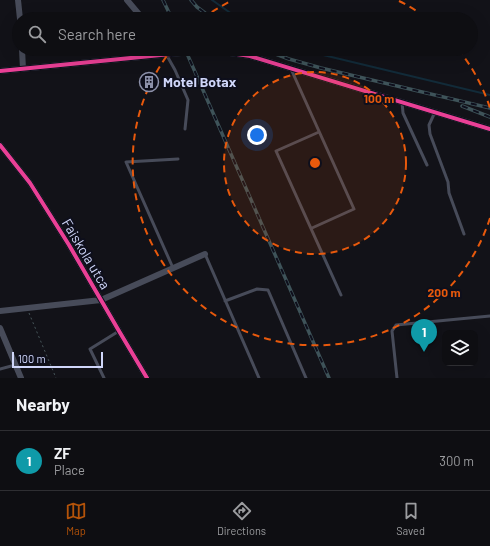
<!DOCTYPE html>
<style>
:root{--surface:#0e0e12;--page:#1c1c20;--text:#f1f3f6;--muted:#9b9c9f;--line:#2e2e32;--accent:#b45309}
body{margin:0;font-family:Barlow,sans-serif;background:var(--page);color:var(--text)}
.controls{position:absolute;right:12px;bottom:12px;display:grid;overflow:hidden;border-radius:8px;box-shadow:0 4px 16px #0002}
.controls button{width:36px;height:36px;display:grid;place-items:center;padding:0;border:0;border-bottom:1px solid var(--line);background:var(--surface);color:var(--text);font:20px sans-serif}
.scale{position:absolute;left:12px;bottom:10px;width:91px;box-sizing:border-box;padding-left:4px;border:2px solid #cfd6f9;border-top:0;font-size:11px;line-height:14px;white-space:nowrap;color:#cfd6f9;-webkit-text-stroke:3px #0e0f1c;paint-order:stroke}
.you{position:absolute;left:257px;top:135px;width:14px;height:14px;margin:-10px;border:3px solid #fff;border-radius:50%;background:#1a73e8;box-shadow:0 0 0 6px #1a73e833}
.badge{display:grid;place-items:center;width:26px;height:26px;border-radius:50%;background:var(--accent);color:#fff;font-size:13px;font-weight:700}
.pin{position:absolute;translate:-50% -33px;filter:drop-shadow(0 1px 2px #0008)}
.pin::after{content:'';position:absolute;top:21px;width:14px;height:12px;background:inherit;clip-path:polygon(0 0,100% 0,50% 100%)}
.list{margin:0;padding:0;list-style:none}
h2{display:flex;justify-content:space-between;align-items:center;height:52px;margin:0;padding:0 16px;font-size:17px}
h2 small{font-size:13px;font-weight:400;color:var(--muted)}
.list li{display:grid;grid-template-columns:26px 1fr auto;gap:12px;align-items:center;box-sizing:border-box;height:60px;padding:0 16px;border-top:1px solid var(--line)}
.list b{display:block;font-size:15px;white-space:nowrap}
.list p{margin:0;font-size:13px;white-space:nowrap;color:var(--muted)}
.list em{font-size:13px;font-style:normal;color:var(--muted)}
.icon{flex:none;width:22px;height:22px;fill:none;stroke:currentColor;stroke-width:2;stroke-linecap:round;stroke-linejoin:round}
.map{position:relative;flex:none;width:490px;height:378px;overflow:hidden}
.search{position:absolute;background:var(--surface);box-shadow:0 4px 16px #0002;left:12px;right:12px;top:12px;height:44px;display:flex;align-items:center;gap:10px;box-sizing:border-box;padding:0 14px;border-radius:22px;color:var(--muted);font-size:15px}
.sheet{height:112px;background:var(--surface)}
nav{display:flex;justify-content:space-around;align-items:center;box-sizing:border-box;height:56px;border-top:1px solid var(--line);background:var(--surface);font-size:11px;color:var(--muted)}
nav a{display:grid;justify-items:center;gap:2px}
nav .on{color:var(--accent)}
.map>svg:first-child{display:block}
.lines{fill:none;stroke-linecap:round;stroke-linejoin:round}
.stream{stroke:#122b39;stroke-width:2}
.path{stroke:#47565a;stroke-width:1;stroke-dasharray:2 3;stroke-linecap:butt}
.service{stroke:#474b59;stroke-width:3}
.minor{stroke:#474b59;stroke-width:6}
.rail-casing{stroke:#3e5359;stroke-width:3.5}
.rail{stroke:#0e0f1c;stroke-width:2;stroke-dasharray:6;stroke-linecap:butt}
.cycleway-casing{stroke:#0e0f1c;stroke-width:6}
.cycleway{stroke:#ea4096;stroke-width:4}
.ring{fill:none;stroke:#e8590c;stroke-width:2;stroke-dasharray:7 5}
.labels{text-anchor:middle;stroke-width:4;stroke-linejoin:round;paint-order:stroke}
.poi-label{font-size:14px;font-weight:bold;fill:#cfd6f9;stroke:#0e0f1c;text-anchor:start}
.street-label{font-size:14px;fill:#cfd6f9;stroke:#0e0f1c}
.centre{fill:#e8590c;stroke:#0e0f1c;stroke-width:2}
.ring-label{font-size:12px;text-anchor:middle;font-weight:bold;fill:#e8590c;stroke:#0e0f1c;stroke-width:4;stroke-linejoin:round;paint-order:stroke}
</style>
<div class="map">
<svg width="490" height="378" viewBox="0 0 490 378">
<rect width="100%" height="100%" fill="#121218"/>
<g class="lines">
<path class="stream" d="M 212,0 L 239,19
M 302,49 L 319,54 L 490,95"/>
<path class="path" d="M 29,313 L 56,378"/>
<path class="service" d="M 166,54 L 175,70 L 188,100 L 185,129
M 291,69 L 354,209 L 312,228
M 402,102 L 403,113 L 427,165
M 435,112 L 429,125 L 430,134 L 448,182 L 449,193 L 464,234
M 319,132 L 276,151 L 341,295
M 205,254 L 259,378
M 173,268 L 126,162 L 178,159
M 225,301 L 257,289 L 268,290 L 306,378
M 0,369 L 15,365
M 104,378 L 90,349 L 119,331
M 397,378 L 392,331 L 396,325 L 490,316"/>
<path class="minor" d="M 18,0 L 20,19
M 127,0 L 143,19
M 22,49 L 23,69
M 0,71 L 181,53 L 230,53 L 250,56 L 490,129
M 0,145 L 30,183 L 69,245 L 119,331 L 147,378
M 0,311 L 101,300 L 205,254
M 0,328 L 21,378"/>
<defs>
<path id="rail" d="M 163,0 L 172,19
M 191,0 L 197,7 L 213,19
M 185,49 L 329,378
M 262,49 L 289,59 L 321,68 L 490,108
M 462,106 L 490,117"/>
</defs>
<use href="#rail" class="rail-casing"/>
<use href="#rail" class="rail"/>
<defs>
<path id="cycleway" d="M 0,71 L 181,53 L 230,53 L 250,56 L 490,129
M 0,145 L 30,183 L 69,245 L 119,331 L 147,378"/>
</defs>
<use href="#cycleway" class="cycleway-casing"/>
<use href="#cycleway" class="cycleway"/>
</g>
<circle cx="315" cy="163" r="91" fill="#e8590c" fill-opacity=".12"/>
<g class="ring">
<circle cx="315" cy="163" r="91"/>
<path d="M490 218A183 183 0 1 1 172 49M202 19A183 183 0 0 1 231 1M399 1A183 183 0 0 1 428 19M458 49A183 183 0 0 1 490 108"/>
</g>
<defs>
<symbol id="building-ring" viewBox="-11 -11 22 22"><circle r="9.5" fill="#0e0f1c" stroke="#8d91aa" stroke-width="1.5"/><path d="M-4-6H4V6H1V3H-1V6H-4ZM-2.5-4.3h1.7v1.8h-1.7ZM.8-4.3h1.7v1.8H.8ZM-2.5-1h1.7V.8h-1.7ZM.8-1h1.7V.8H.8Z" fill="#8d91aa"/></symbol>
</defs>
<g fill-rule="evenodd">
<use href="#building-ring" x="138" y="71" width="22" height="22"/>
</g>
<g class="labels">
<g class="poi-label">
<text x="163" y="87">Motel Botax</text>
</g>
<g class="street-label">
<text transform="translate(86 254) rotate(59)" y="5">Faiskola utca</text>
</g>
</g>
<circle cx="315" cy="163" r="6" class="centre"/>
<g class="ring-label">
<text x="379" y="103">100 m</text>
<text x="444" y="297">200 m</text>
</g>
</svg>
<div class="controls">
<button><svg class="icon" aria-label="layers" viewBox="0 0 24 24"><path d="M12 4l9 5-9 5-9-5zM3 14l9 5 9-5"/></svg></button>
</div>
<div class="scale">100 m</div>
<div class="you"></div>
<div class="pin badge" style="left:424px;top:352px;background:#0f9aa8">1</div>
<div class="search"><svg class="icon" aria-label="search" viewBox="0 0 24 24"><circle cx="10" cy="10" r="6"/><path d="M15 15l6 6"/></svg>Search here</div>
</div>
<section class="sheet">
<h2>Nearby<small></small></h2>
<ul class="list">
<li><span class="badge" style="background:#0f9aa8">1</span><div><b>ZF</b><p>Place</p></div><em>300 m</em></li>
</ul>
</section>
<nav>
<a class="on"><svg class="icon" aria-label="map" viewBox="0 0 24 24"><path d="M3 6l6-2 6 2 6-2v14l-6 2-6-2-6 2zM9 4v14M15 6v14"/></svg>Map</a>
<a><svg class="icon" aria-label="directions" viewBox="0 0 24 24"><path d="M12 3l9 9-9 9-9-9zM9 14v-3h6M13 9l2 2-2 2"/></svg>Directions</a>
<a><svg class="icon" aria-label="saved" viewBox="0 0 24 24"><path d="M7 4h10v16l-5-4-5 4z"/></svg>Saved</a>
</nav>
